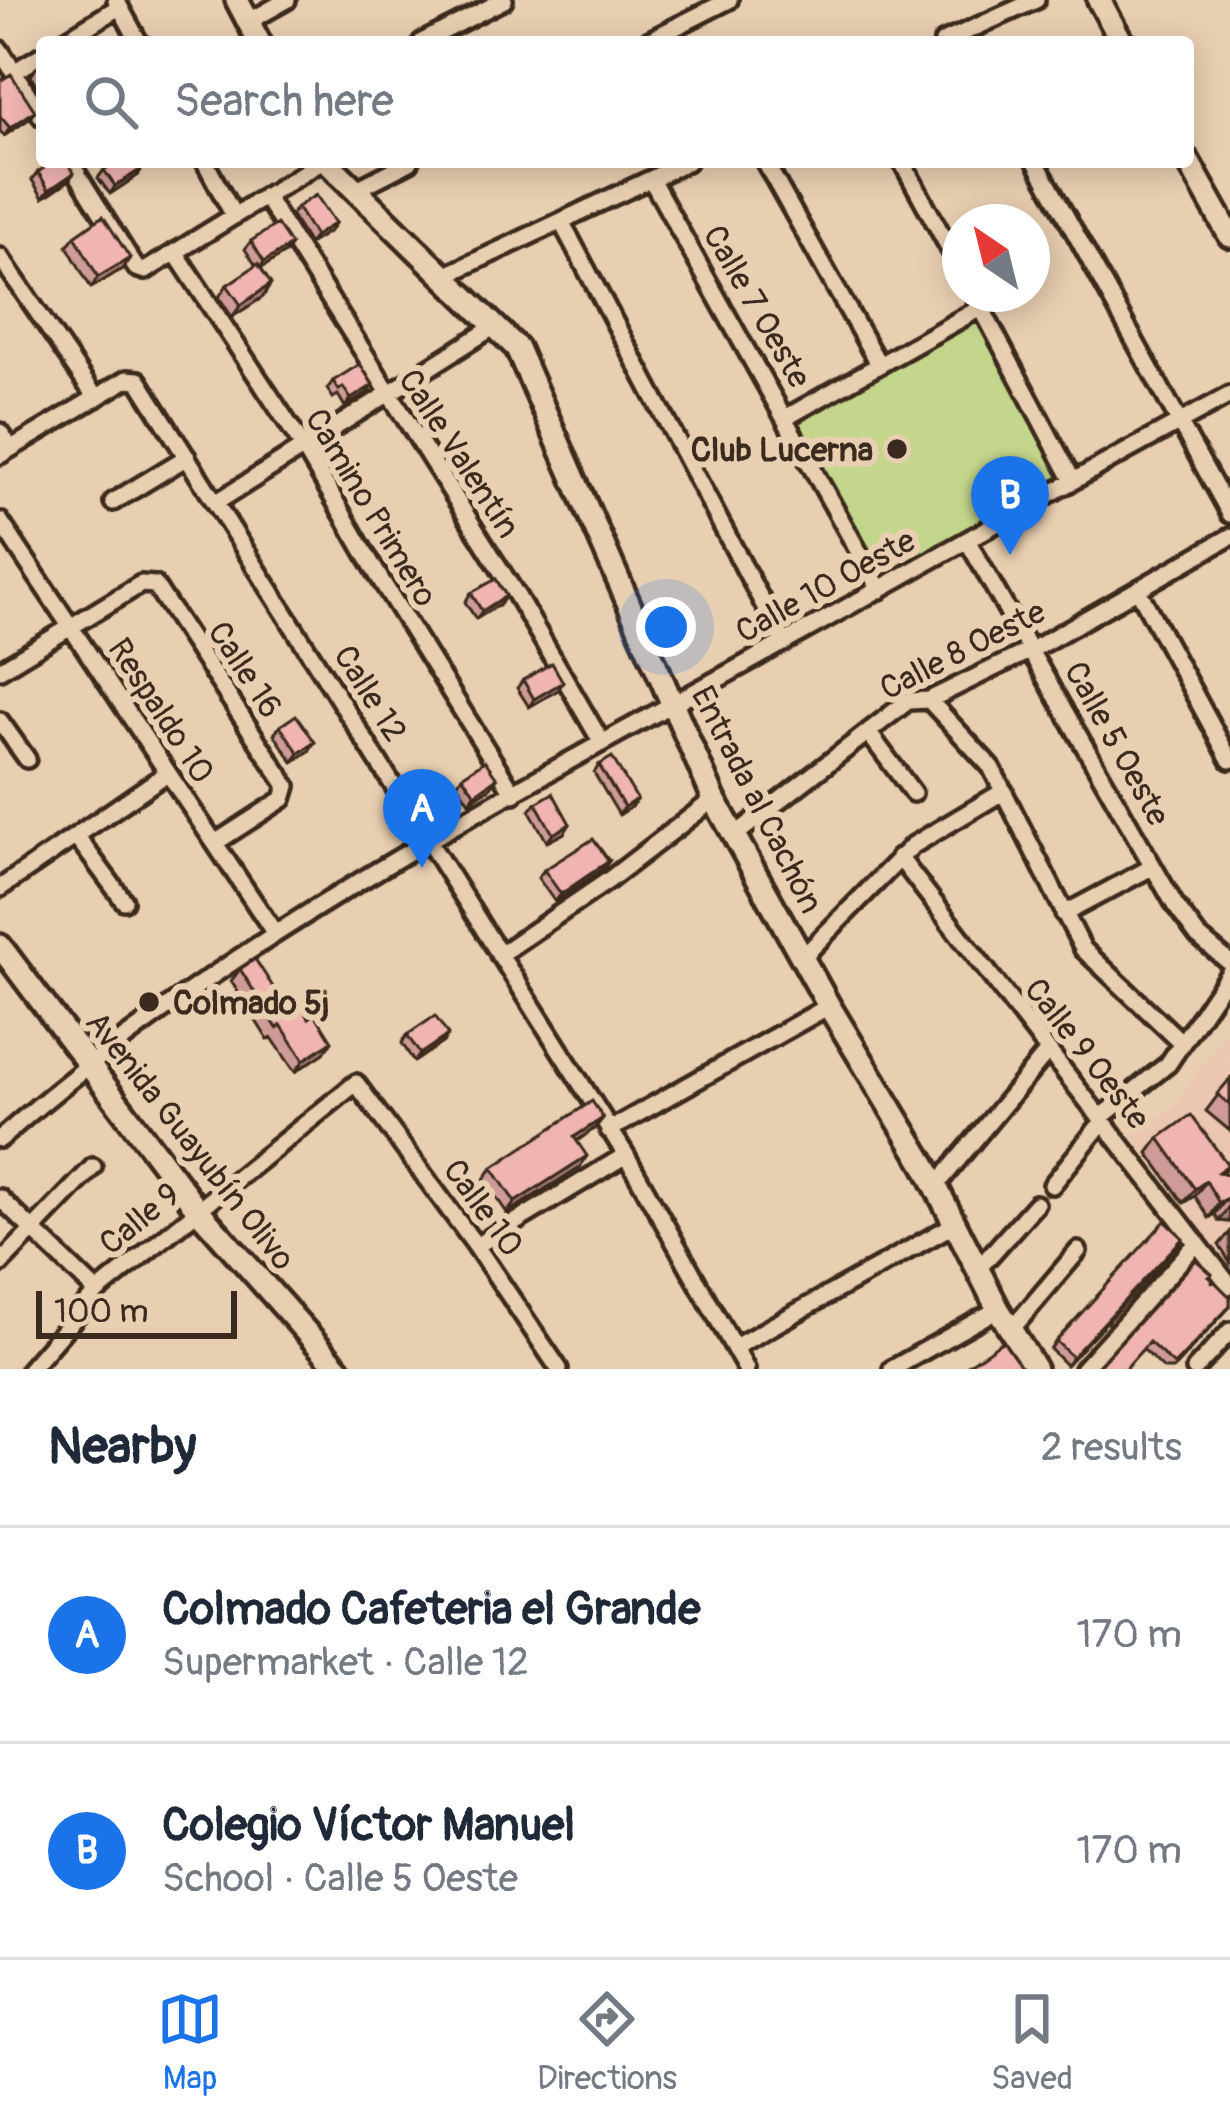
<!DOCTYPE html>
<meta charset="utf-8">
<style>
:root{--surface:#fff;--page:#f6f6f7;--text:#1f2937;--muted:#747a83;--line:#e0e1e3;--accent:#1a73e8}
body{margin:0;font-family:Pangolin,sans-serif;background:var(--page);color:var(--text)}
.compass{position:absolute;left:942px;top:204px;width:108px;height:108px;border-radius:50%;background:var(--surface);box-shadow:0 6px 30px #0003;rotate:325deg}
.scale{position:absolute;left:36px;bottom:30px;width:201px;box-sizing:border-box;padding-left:12px;border:6px solid #3b2a1e;border-top:0;font-size:33px;line-height:42px;white-space:nowrap;color:#3b2a1e;-webkit-text-stroke:9px #e9cfb1;paint-order:stroke}
.you{position:absolute;left:666px;top:627px;width:42px;height:42px;margin:-30px;border:9px solid #fff;border-radius:50%;background:#1a73e8;box-shadow:0 0 0 18px #1a73e833}
.badge{display:grid;place-items:center;width:78px;height:78px;border-radius:50%;background:var(--accent);color:#fff;font-size:39px;font-weight:700}
.pin{position:absolute;translate:-50% -99px;filter:drop-shadow(0 3px 6px #0008)}
.pin::after{content:'';position:absolute;top:63px;width:42px;height:36px;background:inherit;clip-path:polygon(0 0,100% 0,50% 100%)}
.list{margin:0;padding:0;list-style:none}
h2{display:flex;justify-content:space-between;align-items:center;height:156px;margin:0;padding:0 48px;font-size:51px}
h2 small{font-size:39px;font-weight:400;color:var(--muted)}
.list li{display:grid;grid-template-columns:78px 1fr auto;gap:36px;align-items:center;box-sizing:border-box;height:216px;padding:0 48px;border-top:3px solid var(--line)}
.list b{display:block;font-size:45px;white-space:nowrap}
.list p{margin:0;font-size:39px;white-space:nowrap;color:var(--muted)}
.list em{font-size:39px;font-style:normal;color:var(--muted)}
.icon{flex:none;width:66px;height:66px;fill:none;stroke:currentColor;stroke-width:2;stroke-linecap:round;stroke-linejoin:round}
.map{position:relative;flex:none;width:1230px;height:1369px;overflow:hidden}
.search{position:absolute;background:var(--surface);box-shadow:0 6px 30px #0003;left:36px;right:36px;top:36px;height:132px;display:flex;align-items:center;gap:30px;box-sizing:border-box;padding:0 42px;border-radius:12px;color:var(--muted);font-size:45px}
.sheet{height:588px;background:var(--surface)}
nav{display:flex;justify-content:space-around;align-items:center;box-sizing:border-box;height:168px;border-top:3px solid var(--line);background:var(--surface);font-size:33px;color:var(--muted)}
nav a{display:grid;justify-items:center;gap:6px}
nav .on{color:var(--accent)}
.map>svg:first-child{display:block}
.built{fill:#ebc7b1}
.green{fill:#c3d68b;stroke:#7f8054;stroke-width:3}
.lines{fill:none;stroke-linecap:round;stroke-linejoin:round}
.street-casing{stroke:#3b2a1e;stroke-width:24}
.secondary-casing{stroke:#3b2a1e;stroke-width:30}
.street{stroke:#e9cfb1;stroke-width:15}
.secondary{stroke:#e9cfb1;stroke-width:21}
.wall{fill:#ce9b98;stroke:#3b2a1e;stroke-width:3}
.shaded-wall{fill:#a87e7c;stroke:#3b2a1e;stroke-width:3}
.building{fill:#f0b4b1;stroke:#3b2a1e;stroke-width:3}
.poi-dot{fill:#3b2a1e;stroke:#e9cfb1;stroke-width:4.5}
.labels{text-anchor:middle;stroke-width:12;stroke-linejoin:round;paint-order:stroke}
.street-label{font-size:33px;fill:#3b2a1e;stroke:#e9cfb1}
.poi-label{font-size:33px;font-weight:bold;fill:#3b2a1e;stroke:#e9cfb1;text-anchor:end}
</style>
<div class="map">
<svg width="1230" height="1369" viewBox="0 0 1230 1369">
<rect width="100%" height="100%" fill="#e9cfb1"/>
<filter id="ink" filterUnits="userSpaceOnUse"><feTurbulence type="fractalNoise" baseFrequency=".00833" numOctaves="2"/><feDisplacementMap in="SourceGraphic" scale="24" xChannelSelector="R" yChannelSelector="G"/><feConvolveMatrix kernelMatrix="1 2 1 2 8 2 1 2 1" color-interpolation-filters="sRGB"/></filter>
<g filter="url(#ink)">
<path class="built" d="M 1230,1025 L 1230,1272 L 1131,1134 L 1172,1110 Z"/>
<path class="green" d="M 978,315 L 1067,479 L 883,582 L 795,419 Z"/>
<g class="lines">
<defs>
<path id="street" d="M 116,0 L 139,42
M 248,22 L 287,0
M 62,42 L 119,7
M 422,42 L 504,0
M 646,42 L 729,0
M 943,42 L 1036,0
M 0,50 L 42,117
M 14,72 L 42,55
M 70,162 L 136,268 L 145,271 L 321,162
M 205,162 L 234,216
M 765,162 L 879,365
M 902,162 L 960,268
M 1036,162 L 1230,514
M 651,179 L 880,590
M 355,190 L 410,162
M 265,196 L 517,596 L 602,743
M 562,223 L 784,643
M 175,252 L 303,446 L 379,577 L 514,794
M 0,257 L 96,398
M 444,276 L 687,162
M 974,294 L 1073,481
M 787,417 L 982,307
M 0,432 L 11,448
M 0,455 L 127,379 L 138,380 L 626,1155 L 746,1369
M 113,502 L 187,457
M 217,502 L 495,326
M 0,521 L 274,932
M 967,540 L 1175,905 L 1198,936 L 1230,963
M 1138,590 L 1230,760
M 0,670 L 141,584 L 155,585 L 287,786 L 283,799 L 215,843
M 929,700 L 991,767 L 1083,949 L 1182,1043
M 0,721 L 27,759
M 868,732 L 913,793
M 76,836 L 124,901
M 734,836 L 908,701 L 929,700 L 1033,649 L 1230,537
M 899,857 L 1230,1286
M 0,888 L 166,774
M 1064,914 L 1152,867
M 499,955 L 609,880 L 714,799
M 803,957 L 912,846 L 1004,791
M 1100,1118 L 1168,1064 L 1230,972
M 609,1130 L 829,1006
M 0,1139 C 211,953 462,820 707,685 C 882,589 1055,489 1230,395
M 1052,1185 L 1103,1121
M 936,1186 L 1048,1051
M 0,1198 L 97,1292
M 476,1246 L 626,1155
M 0,1264 L 93,1167
M 978,1269 L 1036,1204
M 1011,1330 L 1078,1251
M 735,1347 L 955,1224
M 30,1369 L 97,1292 L 356,1083 L 476,1246 L 559,1369
M 892,1369 L 998,1309
M 1083,1369 L 1197,1243
M 1195,1369 L 1230,1331"/>
<path id="secondary" d="M 237,0 L 259,42
M 1099,0 L 1122,42
M 1188,161 L 1230,236
M 327,162 L 517,348 L 714,799 L 829,1006 L 925,1165 L 998,1309 L 1035,1369
M 0,946 L 197,1209 L 339,1369"/>
</defs>
<use href="#street" class="street-casing"/>
<use href="#secondary" class="secondary-casing"/>
<use href="#street" class="street"/>
<use href="#secondary" class="secondary"/>
</g>
<path class="wall" d="M 42,65 L 42,94 L 31,76 L 36,68 Z
M 0,81 L 29,119 L 4,136 L 0,131 Z
M 104,170 L 137,176 L 110,194 L 98,178 Z
M 38,172 L 68,181 L 43,198 L 32,180 Z
M 297,207 L 335,223 L 330,231 L 309,244 L 291,215 Z
M 75,236 L 130,258 L 122,269 L 91,288 L 67,246 Z
M 251,241 L 291,245 L 285,253 L 261,268 L 263,297 L 232,317 L 219,297 L 227,285 L 256,266 L 245,249 Z
M 333,381 L 367,393 L 345,407 L 338,395 L 333,398 L 327,389 Z
M 471,593 L 500,604 L 476,619 L 465,602 Z
M 523,680 L 563,682 L 558,690 L 529,707 L 517,688 Z
M 280,726 L 309,751 L 293,762 L 274,734 Z
M 599,765 L 637,799 L 631,807 L 619,815 L 594,773 Z
M 462,776 L 497,778 L 491,787 L 469,802 L 457,784 Z
M 536,803 L 570,824 L 564,833 L 547,842 L 530,811 Z
M 609,861 L 603,869 L 555,902 L 538,878 L 544,870 Z
M 240,969 L 284,1004 L 309,1018 L 324,1053 L 295,1072 L 272,1038 L 268,1040 L 231,981 Z
M 407,1035 L 442,1043 L 414,1062 L 402,1043 Z
M 1230,1079 L 1230,1131 L 1206,1111 Z
M 603,1118 L 595,1128 L 577,1141 L 580,1167 L 507,1213 L 484,1179 L 492,1168 Z
M 1159,1138 L 1228,1165 L 1222,1173 L 1230,1175 L 1230,1222 L 1219,1221 L 1215,1214 L 1209,1218 L 1195,1196 L 1184,1203 L 1148,1153 Z
M 1230,1232 L 1230,1263 L 1219,1245 Z
M 1183,1238 L 1066,1365 L 1050,1349 L 1056,1341 Z
M 1209,1277 L 1230,1297 L 1230,1307 L 1173,1369 L 1164,1369 L 1144,1350 L 1096,1369 Z"/>
<path class="shaded-wall" d="M 35,111 L 29,119 L 4,136 L 10,128 Z
M 143,168 L 137,176 L 110,194 L 115,186 Z
M 74,173 L 68,181 L 43,198 L 49,190 Z
M 335,223 L 330,231 L 309,244 L 315,236 Z
M 291,245 L 285,253 L 259,270 L 264,262 Z
M 130,258 L 122,269 L 91,288 L 98,277 Z
M 271,284 L 263,297 L 232,317 L 241,305 Z
M 373,385 L 367,393 L 345,407 L 351,399 Z
M 506,596 L 500,604 L 476,619 L 482,611 Z
M 563,682 L 558,690 L 529,707 L 534,699 Z
M 315,742 L 309,751 L 293,762 L 299,753 Z
M 497,778 L 491,787 L 469,802 L 475,794 Z
M 637,799 L 631,807 L 619,815 L 624,807 Z
M 570,824 L 564,833 L 547,842 L 553,834 Z
M 609,861 L 603,869 L 555,902 L 561,894 Z
M 448,1035 L 442,1043 L 414,1062 L 420,1054 Z
M 332,1041 L 324,1053 L 295,1072 L 304,1060 Z
M 603,1118 L 595,1128 L 567,1148 L 574,1137 Z
M 587,1156 L 580,1167 L 507,1213 L 515,1202 Z
M 1206,1181 L 1195,1196 L 1184,1203 L 1195,1189 Z
M 1226,1199 L 1215,1214 L 1209,1218 L 1219,1203 Z
M 1229,1206 L 1230,1222 L 1219,1221 Z
M 1183,1238 L 1178,1246 L 1066,1365 L 1072,1357 Z"/>
<path class="building" d="M 11,74 L 35,111 L 10,128 L 0,116 L 0,81 Z
M 53,162 L 67,162 L 74,173 L 49,190 L 38,172 Z
M 116,162 L 139,162 L 143,168 L 115,186 L 104,170 Z
M 316,195 L 335,223 L 315,236 L 297,207 Z
M 103,216 L 130,258 L 98,277 L 75,236 Z
M 277,224 L 291,245 L 264,262 L 251,241 Z
M 258,264 L 271,284 L 241,305 L 227,285 Z
M 360,364 L 373,385 L 351,399 L 343,387 L 339,390 L 333,381 Z
M 496,579 L 506,596 L 482,611 L 471,593 Z
M 552,663 L 563,682 L 534,699 L 523,680 Z
M 296,715 L 315,742 L 299,753 L 280,726 Z
M 612,757 L 637,799 L 624,807 L 599,765 Z
M 485,761 L 497,778 L 475,794 L 462,776 Z
M 553,793 L 570,824 L 553,834 L 536,803 Z
M 593,839 L 609,861 L 561,894 L 544,870 Z
M 255,959 L 284,1004 L 296,996 L 309,1018 L 315,1014 L 332,1041 L 304,1060 L 281,1025 L 277,1028 L 240,969 Z
M 435,1016 L 448,1035 L 420,1054 L 407,1035 Z
M 1230,1079 L 1230,1105 L 1217,1094 Z
M 592,1101 L 603,1118 L 574,1137 L 587,1156 L 515,1202 L 492,1168 Z
M 1191,1115 L 1228,1165 L 1218,1172 L 1230,1175 L 1230,1206 L 1226,1199 L 1219,1203 L 1206,1181 L 1195,1189 L 1159,1138 Z
M 1165,1221 L 1183,1238 L 1072,1357 L 1056,1341 Z
M 1196,1260 L 1212,1274 L 1209,1277 L 1214,1281 L 1211,1283 L 1215,1282 L 1230,1297 L 1230,1306 L 1174,1365 L 1149,1342 L 1125,1369 L 1096,1369 Z
M 1003,1341 L 1023,1369 L 962,1369 Z"/>
</g>
<g class="poi-dot">
<circle cx="897" cy="449" r="12"/>
<circle cx="149" cy="1002" r="12"/>
</g>
<g class="labels">
<g class="street-label">
<text transform="translate(758 306) rotate(60)" y="12">Calle 7 Oeste</text>
<text transform="translate(460 453) rotate(57)" y="12">Calle Valentín</text>
<text transform="translate(372 507) rotate(59)" y="12">Camino Primero</text>
<text transform="translate(825 585) rotate(-29)" y="12">Calle 10 Oeste</text>
<text transform="translate(962 649) rotate(-27)" y="12">Calle 8 Oeste</text>
<text transform="translate(246 669) rotate(57)" y="12">Calle 16</text>
<text transform="translate(371 693) rotate(58)" y="12">Calle 12</text>
<text transform="translate(162 710) rotate(57)" y="12">Respaldo 10</text>
<text transform="translate(1118 743) rotate(61)" y="12">Calle 5 Oeste</text>
<text transform="translate(758 799) rotate(63)" y="12">Entrada al Cachón</text>
<text transform="translate(1088 1053) rotate(52)" y="12">Calle 9 Oeste</text>
<text transform="translate(191 1140) rotate(52)" y="12">Avenida Guayubín Olivo</text>
<text transform="translate(484 1207) rotate(54)" y="12">Calle 10</text>
<text transform="translate(139 1218) rotate(-39)" y="12">Calle 9</text>
</g>
<g class="poi-label">
<text x="873" y="461">Club Lucerna</text>
<text x="173" y="1014" text-anchor="start">Colmado 5j</text>
</g>
</g>
</svg>
<svg class="compass" viewBox="-18 -18 36 36"><path d="M0-13l5 13h-10z" fill="#e53935"/><path d="M0 13l5-13h-10z" fill="#747a83"/></svg>
<div class="scale">100 m</div>
<div class="you"></div>
<div class="pin badge" style="left:422px;top:868px">A</div>
<div class="pin badge" style="left:1010px;top:555px">B</div>
<div class="search"><svg class="icon" aria-label="search" viewBox="0 0 24 24"><circle cx="10" cy="10" r="6"/><path d="M15 15l6 6"/></svg>Search here</div>
</div>
<section class="sheet">
<h2>Nearby<small>2 results</small></h2>
<ul class="list">
<li><span class="badge">A</span><div><b>Colmado Cafeteria el Grande</b><p>Supermarket · Calle 12</p></div><em>170 m</em></li>
<li><span class="badge">B</span><div><b>Colegio Víctor Manuel</b><p>School · Calle 5 Oeste</p></div><em>170 m</em></li>
</ul>
</section>
<nav>
<a class="on"><svg class="icon" aria-label="map" viewBox="0 0 24 24"><path d="M3 6l6-2 6 2 6-2v14l-6 2-6-2-6 2zM9 4v14M15 6v14"/></svg>Map</a>
<a><svg class="icon" aria-label="directions" viewBox="0 0 24 24"><path d="M12 3l9 9-9 9-9-9zM9 14v-3h6M13 9l2 2-2 2"/></svg>Directions</a>
<a><svg class="icon" aria-label="saved" viewBox="0 0 24 24"><path d="M7 4h10v16l-5-4-5 4z"/></svg>Saved</a>
</nav>
